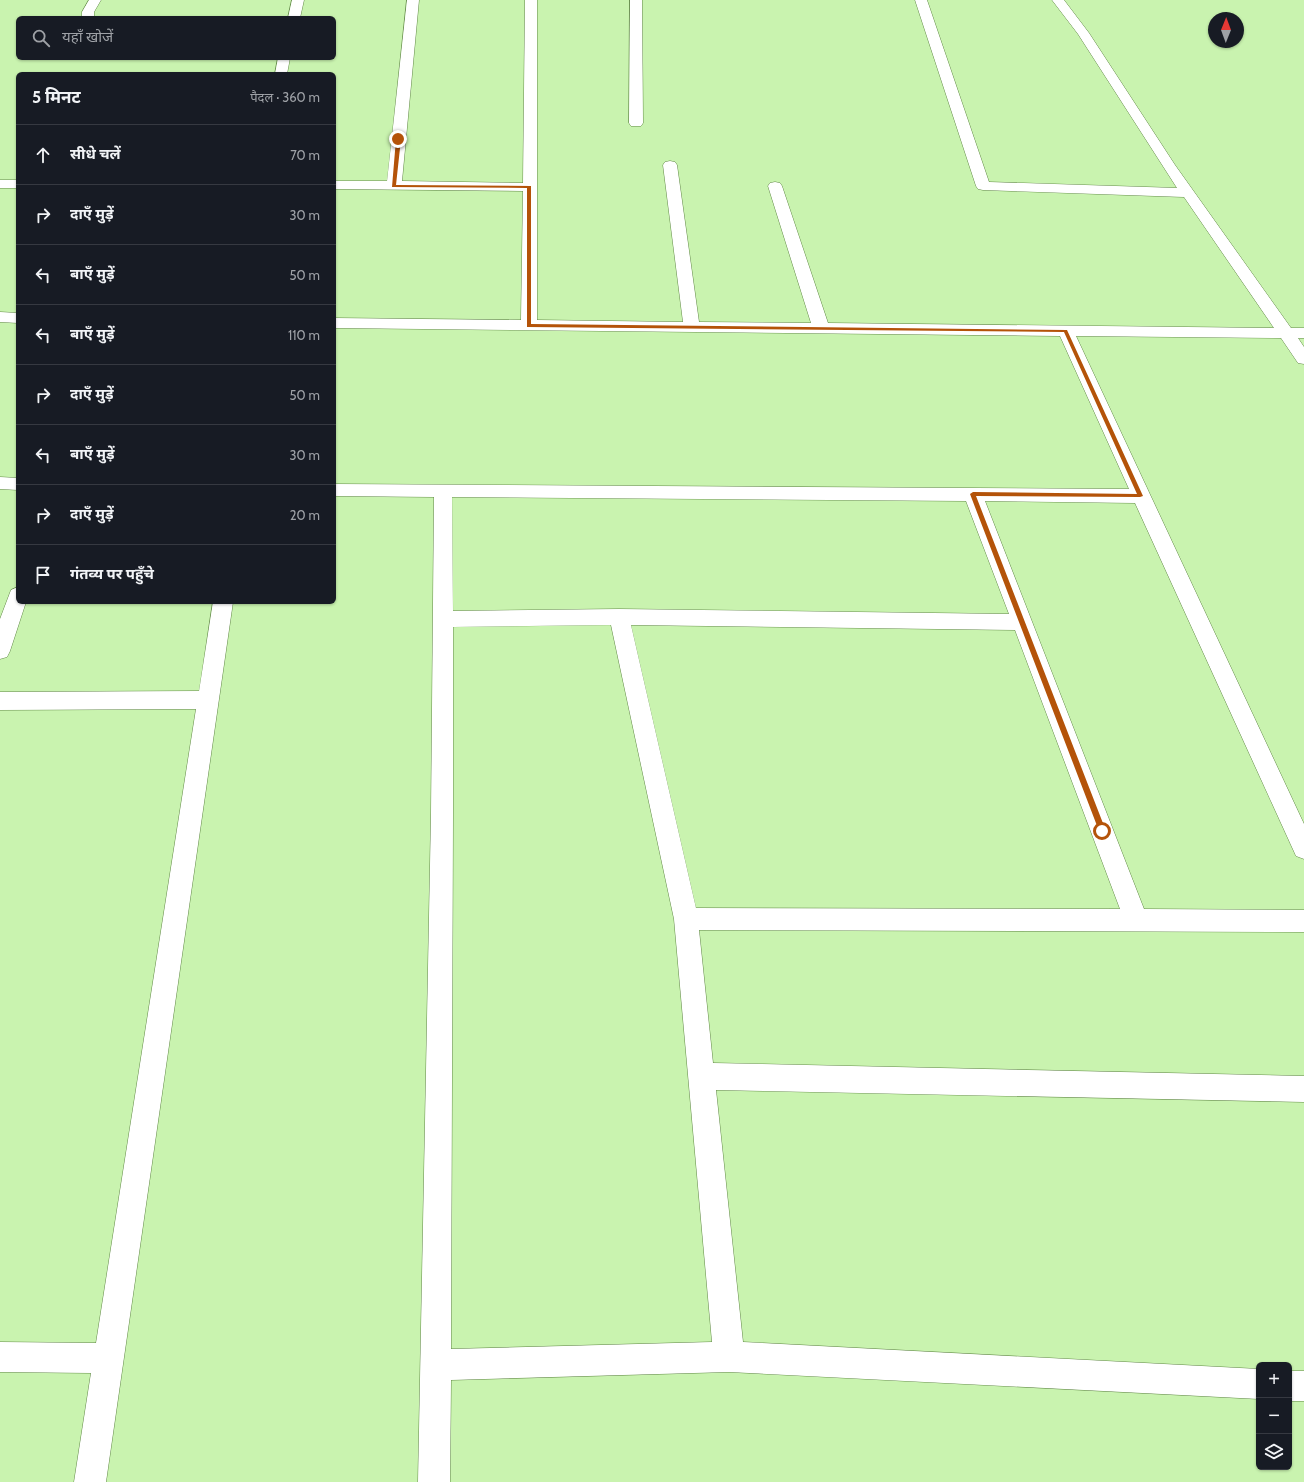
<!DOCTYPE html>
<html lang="hi">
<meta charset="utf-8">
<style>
:root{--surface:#171b24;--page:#20242c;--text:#f1f3f6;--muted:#9ea1a6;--line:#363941}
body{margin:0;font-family:Cabin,"Noto Sans Devanagari",sans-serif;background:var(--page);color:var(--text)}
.controls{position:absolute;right:12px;bottom:12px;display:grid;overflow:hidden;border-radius:6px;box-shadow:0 1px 3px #0004}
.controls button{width:36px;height:36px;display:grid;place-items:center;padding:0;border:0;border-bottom:1px solid var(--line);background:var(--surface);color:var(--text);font:20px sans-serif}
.compass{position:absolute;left:1208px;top:12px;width:36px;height:36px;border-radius:50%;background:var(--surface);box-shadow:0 1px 3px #0004;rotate:1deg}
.stop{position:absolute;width:12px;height:12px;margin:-9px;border:3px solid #b45309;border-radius:50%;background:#fff}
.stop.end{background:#b45309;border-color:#fff;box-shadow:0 1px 4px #0008}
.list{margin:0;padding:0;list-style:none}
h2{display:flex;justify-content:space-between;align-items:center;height:52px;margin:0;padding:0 16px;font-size:17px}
h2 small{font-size:13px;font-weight:400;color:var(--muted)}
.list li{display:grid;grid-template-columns:26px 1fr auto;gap:12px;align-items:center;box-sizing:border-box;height:60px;padding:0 16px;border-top:1px solid var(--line)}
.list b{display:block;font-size:15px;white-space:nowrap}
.list em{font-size:13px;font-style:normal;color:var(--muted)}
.icon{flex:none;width:22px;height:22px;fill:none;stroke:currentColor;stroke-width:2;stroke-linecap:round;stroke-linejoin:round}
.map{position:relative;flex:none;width:1304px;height:1482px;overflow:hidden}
.search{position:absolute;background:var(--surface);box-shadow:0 1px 3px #0004;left:16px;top:16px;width:320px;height:44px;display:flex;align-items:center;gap:10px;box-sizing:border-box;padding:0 14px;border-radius:6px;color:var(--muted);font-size:15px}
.panel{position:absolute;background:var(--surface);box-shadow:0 1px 3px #0004;left:16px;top:72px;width:320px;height:532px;border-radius:6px}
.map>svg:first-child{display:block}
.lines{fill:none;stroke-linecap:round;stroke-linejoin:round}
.minor-casing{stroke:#628848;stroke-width:1}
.minor{fill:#fff;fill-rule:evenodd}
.route{fill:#b45309}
</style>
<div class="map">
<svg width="1304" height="1482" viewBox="0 0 1304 1482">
<rect width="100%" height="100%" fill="#c9f3af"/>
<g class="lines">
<defs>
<path id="minor" d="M 89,0 L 101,0 L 94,12 L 94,18 L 82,18 L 82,12 Z
M 292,0 L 304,0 L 300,18 L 288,18 Z
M 407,0 L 419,0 L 402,181 L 523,183 L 525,0 L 537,0 L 537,320 L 683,322 L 663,165 L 665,162 L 670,161 L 675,162 L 677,165 L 699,322 L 811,323 L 768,186 L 770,183 L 775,182 L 780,183 L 782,186 L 828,323 L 1274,328 L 1184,197 L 983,190 L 978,189 L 976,186 L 915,0 L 927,0 L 989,182 L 1177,188 L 1078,34 L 1052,0 L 1064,0 L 1089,33 L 1175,165 L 1291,328 L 1304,328 L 1304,338 L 1298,338 L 1304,347 L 1304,364 L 1298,363 L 1281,338 L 1076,336 L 1304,824 L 1304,859 L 1296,856 L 1135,503 L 985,501 L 1144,909 L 1304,910 L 1304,932 L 699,930 L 713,1063 L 1304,1076 L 1304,1102 L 716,1090 L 743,1342 L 1259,1369 L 1259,1399 L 729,1372 L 451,1380 L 450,1482 L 418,1482 L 431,814 L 434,497 L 334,496 L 334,484 L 1129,489 L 1060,336 L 334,328 L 334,318 L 521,320 L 523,191 L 334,189 L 334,181 L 387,181 ZM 452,497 L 966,501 L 1009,614 L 619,609 L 453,611 ZM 611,625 L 674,919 L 712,1342 L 451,1349 L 453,814 L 453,627 ZM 631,625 L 1015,630 L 1120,909 L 696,908 Z
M 630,0 L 642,0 L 643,123 L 641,126 L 631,126 L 629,123 Z
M 278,58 L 290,58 L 287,74 L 275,74 Z
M 0,180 L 18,180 L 18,188 L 0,188 Z
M 0,312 L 18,313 L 18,323 L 0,322 Z
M 0,477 L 18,478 L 18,490 L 0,489 Z
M 18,587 L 18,602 L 26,602 L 10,651 L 7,657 L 0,659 L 0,619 L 11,590 Z
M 213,602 L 233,602 L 106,1482 L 74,1482 L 91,1373 L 0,1372 L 0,1342 L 96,1343 L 196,709 L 0,710 L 0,692 L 199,691 Z
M 1289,1371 L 1304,1371 L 1304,1401 L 1289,1401 Z"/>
</defs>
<use href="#minor" class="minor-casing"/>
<use href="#minor" class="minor"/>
</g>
<path class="route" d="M 398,138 L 401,139 L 396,185 L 531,186 L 531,324 L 1067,330 L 1143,496 L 1140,497 L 976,496 L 1106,831 L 1105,833 L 1102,834 L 1099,831 L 970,494 L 973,492 L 1137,494 L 1064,332 L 527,327 L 527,188 L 392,187 L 396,139 Z"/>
</svg>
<div class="controls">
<button>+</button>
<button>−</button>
<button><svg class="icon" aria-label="layers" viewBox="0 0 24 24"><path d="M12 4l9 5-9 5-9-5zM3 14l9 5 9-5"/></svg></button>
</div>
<svg class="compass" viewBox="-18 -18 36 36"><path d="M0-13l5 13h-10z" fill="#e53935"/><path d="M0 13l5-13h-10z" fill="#9ea1a6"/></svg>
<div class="stop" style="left:1102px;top:831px"></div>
<div class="stop end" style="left:398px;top:139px"></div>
<div class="search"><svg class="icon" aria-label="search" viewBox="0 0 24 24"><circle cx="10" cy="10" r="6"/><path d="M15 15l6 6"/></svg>यहाँ खोजें</div>
<section class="panel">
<h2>5 मिनट<small>पैदल · 360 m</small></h2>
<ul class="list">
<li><svg class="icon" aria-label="ahead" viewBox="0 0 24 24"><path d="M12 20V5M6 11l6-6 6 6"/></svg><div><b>सीधे चलें</b></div><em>70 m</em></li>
<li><svg class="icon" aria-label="right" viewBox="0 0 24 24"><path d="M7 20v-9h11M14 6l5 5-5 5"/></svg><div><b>दाएँ मुड़ें</b></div><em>30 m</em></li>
<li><svg class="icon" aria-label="left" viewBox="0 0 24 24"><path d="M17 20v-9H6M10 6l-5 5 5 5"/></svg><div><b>बाएँ मुड़ें</b></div><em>50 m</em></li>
<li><svg class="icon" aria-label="left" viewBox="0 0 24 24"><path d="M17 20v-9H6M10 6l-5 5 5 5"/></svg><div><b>बाएँ मुड़ें</b></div><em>110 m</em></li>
<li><svg class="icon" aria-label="right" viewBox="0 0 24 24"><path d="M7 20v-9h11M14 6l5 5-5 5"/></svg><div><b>दाएँ मुड़ें</b></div><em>50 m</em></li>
<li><svg class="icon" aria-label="left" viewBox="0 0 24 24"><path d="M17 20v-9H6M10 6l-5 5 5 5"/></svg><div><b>बाएँ मुड़ें</b></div><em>30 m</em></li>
<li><svg class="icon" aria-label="right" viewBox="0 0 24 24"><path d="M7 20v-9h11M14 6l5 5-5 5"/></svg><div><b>दाएँ मुड़ें</b></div><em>20 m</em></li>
<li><svg class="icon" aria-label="arrive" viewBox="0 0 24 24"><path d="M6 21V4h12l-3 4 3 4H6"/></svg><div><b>गंतव्य पर पहुँचे</b></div></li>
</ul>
</section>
</div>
